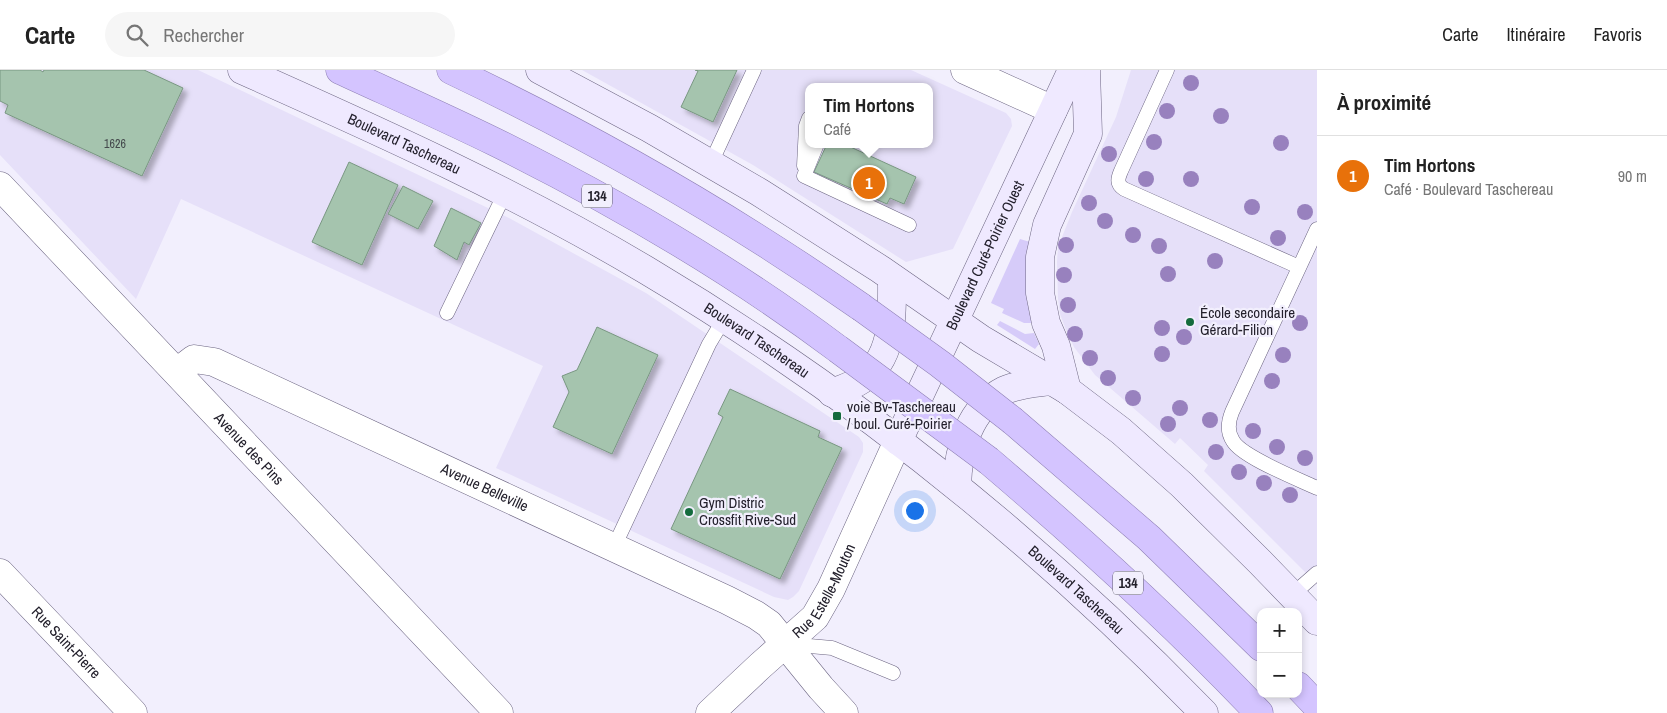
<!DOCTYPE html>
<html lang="fr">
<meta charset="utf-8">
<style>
:root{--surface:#fff;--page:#f6f6f6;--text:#222;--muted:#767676;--line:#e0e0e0;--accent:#146b3d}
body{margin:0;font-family:"Archivo Narrow",sans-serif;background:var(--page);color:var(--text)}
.controls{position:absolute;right:15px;bottom:15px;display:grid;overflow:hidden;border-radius:10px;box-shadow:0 2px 8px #0003}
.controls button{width:45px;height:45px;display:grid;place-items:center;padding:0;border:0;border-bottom:1px solid var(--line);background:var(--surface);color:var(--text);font:25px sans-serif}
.you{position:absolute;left:914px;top:440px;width:18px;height:18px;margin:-12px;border:4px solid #fff;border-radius:50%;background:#1a73e8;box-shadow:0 0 0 8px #1a73e833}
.badge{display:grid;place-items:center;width:32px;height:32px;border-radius:50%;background:var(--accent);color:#fff;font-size:16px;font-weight:700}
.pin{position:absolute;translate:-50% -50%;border:2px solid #fff;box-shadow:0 1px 5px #0006}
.popup{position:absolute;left:805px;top:13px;width:128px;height:65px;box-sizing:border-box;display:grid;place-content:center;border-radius:10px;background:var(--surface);filter:drop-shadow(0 1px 4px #0005);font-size:16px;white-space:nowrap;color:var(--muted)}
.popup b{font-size:19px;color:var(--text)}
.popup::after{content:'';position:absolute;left:50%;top:100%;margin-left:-10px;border:10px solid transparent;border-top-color:var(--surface)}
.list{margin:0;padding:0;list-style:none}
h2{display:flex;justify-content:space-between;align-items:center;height:65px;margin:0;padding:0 20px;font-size:21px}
h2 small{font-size:16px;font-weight:400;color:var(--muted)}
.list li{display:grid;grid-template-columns:32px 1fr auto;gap:15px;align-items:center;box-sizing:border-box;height:80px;padding:0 20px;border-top:1px solid var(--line)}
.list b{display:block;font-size:19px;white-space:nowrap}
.list p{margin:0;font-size:16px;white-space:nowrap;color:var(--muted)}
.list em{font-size:16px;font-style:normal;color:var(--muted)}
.icon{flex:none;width:28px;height:28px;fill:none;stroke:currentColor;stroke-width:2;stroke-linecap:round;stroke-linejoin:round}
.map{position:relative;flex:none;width:1317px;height:643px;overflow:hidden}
header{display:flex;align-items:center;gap:30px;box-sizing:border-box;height:70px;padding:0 25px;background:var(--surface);border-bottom:1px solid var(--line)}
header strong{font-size:24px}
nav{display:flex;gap:28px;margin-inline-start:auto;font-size:18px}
.search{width:350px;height:45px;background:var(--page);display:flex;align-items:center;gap:12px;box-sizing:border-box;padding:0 18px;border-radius:28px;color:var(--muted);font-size:19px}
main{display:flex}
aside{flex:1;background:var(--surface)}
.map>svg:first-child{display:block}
.built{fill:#e6e0f9;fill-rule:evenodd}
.green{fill:#d6cbf9}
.building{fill:#a5c4ae;stroke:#799782;filter:url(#shadow)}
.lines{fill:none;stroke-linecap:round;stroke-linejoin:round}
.service-casing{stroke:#6b6481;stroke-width:15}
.minor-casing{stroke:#6b6481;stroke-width:29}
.secondary-casing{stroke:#6b6481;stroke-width:29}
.trunk-casing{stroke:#8f81b5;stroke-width:29}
.service{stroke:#fff;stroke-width:14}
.minor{stroke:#fff;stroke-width:28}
.secondary{stroke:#efe9ff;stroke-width:28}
.trunk{stroke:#d4c4ff;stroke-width:28}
.trunk-bridge-casing{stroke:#8f81b5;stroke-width:29;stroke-linecap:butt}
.trunk-bridge{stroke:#d4c4ff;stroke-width:28}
.tree{fill:#9881be}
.poi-dot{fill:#146b3d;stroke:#f2effd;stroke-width:2}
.labels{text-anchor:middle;stroke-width:4.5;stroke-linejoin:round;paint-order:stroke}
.number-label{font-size:12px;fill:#44494c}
.shield{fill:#f2effd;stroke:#615e6b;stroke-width:1}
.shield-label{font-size:14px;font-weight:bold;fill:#23202c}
.street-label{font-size:15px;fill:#23202c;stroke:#f2effd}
.poi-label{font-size:15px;fill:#23202c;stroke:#f2effd;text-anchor:start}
</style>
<header>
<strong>Carte</strong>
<div class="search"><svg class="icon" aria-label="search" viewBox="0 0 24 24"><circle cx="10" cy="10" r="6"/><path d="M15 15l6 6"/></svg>Rechercher</div>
<nav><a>Carte</a><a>Itinéraire</a><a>Favoris</a></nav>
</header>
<main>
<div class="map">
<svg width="1317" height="643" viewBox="0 0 1317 643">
<defs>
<filter id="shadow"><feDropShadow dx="4.5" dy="4.5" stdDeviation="2.5" flood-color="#0004"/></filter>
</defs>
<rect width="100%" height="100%" fill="#f2effd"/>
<path class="built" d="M 0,0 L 198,0 L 509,148 L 646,223 L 859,367 L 863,373 L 863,382 L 799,521 L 793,527 L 788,530 L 774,527 L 496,398 L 543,296 L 181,129 L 136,229 L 0,85 Z
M 582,0 L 911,0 L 1006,43 L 1011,49 L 1012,56 L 953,179 L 906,192 L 753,95 ZM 809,17 L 929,17 L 929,74 L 809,74 Z
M 1131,0 L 1317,0 L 1317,514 L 1204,401 L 1208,395 L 1180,368 L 1175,374 L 1095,305 L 1074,277 L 1066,260 L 1060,244 L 1058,229 L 1057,192 L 1058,177 L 1072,142 L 1116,47 Z"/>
<path class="green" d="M 1020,169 L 1030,172 L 1027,222 L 1033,253 L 1024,253 L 1002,243 L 1004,239 L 991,233 Z
M 1000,251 L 1025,264 L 1034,263 L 1039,274 L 1035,279 L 997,255 Z"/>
<path class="building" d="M 0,0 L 40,0 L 43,2 L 44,0 L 144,0 L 183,18 L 142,106 L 5,43 L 8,35 L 0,31 Z
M 695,0 L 737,0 L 713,52 L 681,37 L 698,1 Z
M 827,74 L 844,74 L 916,107 L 904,134 L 890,128 L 887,134 L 814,102 Z
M 349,92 L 398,115 L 362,195 L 312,172 Z
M 403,116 L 433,131 L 418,159 L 388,144 Z
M 451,138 L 481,153 L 469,175 L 464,172 L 457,190 L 434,176 Z
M 597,257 L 658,285 L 612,384 L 553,357 L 569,322 L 562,306 L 577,300 Z
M 730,319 L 820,361 L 818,367 L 842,378 L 780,509 L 671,459 L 723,347 L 718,344 Z"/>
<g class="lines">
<defs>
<path id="service" d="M 1167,0 L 1121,101 C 1118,108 1116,114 1124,119 L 1299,197
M 817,74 L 804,106 L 909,155
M 711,93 L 754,0
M 804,96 L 806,56 L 809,48
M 1317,159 L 1232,342 C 1228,352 1227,362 1233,371 C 1242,387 1298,409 1317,418
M 447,243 L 505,123
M 614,477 L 709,274 L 724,249
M 1292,525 L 1317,503
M 787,574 L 832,578 L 893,603"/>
<g id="minor">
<path d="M 965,0 L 1053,40"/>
<path id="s1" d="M 0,116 L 499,643"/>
<path id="s2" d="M 177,302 L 194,289 L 214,292 L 727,530 L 756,545 L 769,554 L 821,618 L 844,643"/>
<path id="s3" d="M 0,503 L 133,643"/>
<path id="s4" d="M 710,643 L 760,596 L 815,547 L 831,519 L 898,371"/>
</g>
<g id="secondary">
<path id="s5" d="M 242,0 C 379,61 517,123 646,200 C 851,322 1038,472 1204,643"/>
<path d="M 540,0 L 649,58 L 759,122 L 880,199 L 981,269 L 1067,320 L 1121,361 L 1182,415 L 1260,492 L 1317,551"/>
<path d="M 1067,320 L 1056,276 L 1046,253 L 1040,223 L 1040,187 L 1047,155 L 1088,64 L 1086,0"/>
<path d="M 832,323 C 842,319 852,316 861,310 C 895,288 892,244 892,208"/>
<path id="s6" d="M 898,371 L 1072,0"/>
<path d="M 957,416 C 958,380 969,338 1005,320 C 1019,314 1035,313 1050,311"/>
</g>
<path id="trunk" d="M 340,0 C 392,24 444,47 495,72 C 612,130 734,201 838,279
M 451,0 C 594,68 731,146 861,237
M 1013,351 L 1149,468 L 1261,577
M 989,391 C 1083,471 1174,553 1259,643
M 1298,616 L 1317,636"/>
</defs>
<use href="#service" class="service-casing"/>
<use href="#minor" class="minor-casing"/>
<use href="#secondary" class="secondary-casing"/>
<use href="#trunk" class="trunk-casing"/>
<use href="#service" class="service"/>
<use href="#minor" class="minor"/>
<use href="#secondary" class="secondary"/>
<use href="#trunk" class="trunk"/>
<defs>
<path id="trunk-bridge" d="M 861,237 L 940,294 L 1013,351
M 838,279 L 989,391"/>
</defs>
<use href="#trunk-bridge" class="trunk-bridge-casing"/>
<use href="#trunk-bridge" class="trunk-bridge"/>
</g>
<g class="tree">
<circle cx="1191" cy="13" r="8"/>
<circle cx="1167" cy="41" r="8"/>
<circle cx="1221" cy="46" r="8"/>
<circle cx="1154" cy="72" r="8"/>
<circle cx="1281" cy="73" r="8"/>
<circle cx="1109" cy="84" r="8"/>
<circle cx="1146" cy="109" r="8"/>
<circle cx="1191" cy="109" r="8"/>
<circle cx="1089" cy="133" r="8"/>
<circle cx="1252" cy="137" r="8"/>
<circle cx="1305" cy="142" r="8"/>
<circle cx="1105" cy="151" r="8"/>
<circle cx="1133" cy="165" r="8"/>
<circle cx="1278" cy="168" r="8"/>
<circle cx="1066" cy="175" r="8"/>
<circle cx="1159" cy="176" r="8"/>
<circle cx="1215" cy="191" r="8"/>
<circle cx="1168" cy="204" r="8"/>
<circle cx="1064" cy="205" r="8"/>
<circle cx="1068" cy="235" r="8"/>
<circle cx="1300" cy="253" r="8"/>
<circle cx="1162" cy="258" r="8"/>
<circle cx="1075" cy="264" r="8"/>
<circle cx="1184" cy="267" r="8"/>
<circle cx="1162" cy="284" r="8"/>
<circle cx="1283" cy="285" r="8"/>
<circle cx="1090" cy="288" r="8"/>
<circle cx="1108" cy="308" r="8"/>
<circle cx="1272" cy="311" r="8"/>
<circle cx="1133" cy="328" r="8"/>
<circle cx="1180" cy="338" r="8"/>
<circle cx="1210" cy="350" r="8"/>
<circle cx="1168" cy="354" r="8"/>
<circle cx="1253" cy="361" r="8"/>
<circle cx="1277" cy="377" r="8"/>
<circle cx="1216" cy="382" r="8"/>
<circle cx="1305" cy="388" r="8"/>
<circle cx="1239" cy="402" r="8"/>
<circle cx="1264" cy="413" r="8"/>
<circle cx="1290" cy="425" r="8"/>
</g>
<g class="poi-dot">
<circle cx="1190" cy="252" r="5"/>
<rect x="832" y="341" width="10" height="10" rx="2.5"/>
<circle cx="689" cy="442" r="5"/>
</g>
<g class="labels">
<g class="number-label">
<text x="115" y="78">1626</text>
</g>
<g class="shield">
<rect x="582" y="114.5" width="30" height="23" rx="4"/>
<rect x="1113" y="501.5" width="30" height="23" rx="4"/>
</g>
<g class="shield-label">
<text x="597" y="131">134</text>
<text x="1128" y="518">134</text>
</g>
<g class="street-label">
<text dy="5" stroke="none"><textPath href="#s5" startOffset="178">Boulevard Taschereau</textPath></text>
<text dy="5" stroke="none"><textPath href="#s6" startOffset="205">Boulevard Curé-Poirier Ouest</textPath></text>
<text dy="5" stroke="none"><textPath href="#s5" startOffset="582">Boulevard Taschereau</textPath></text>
<text dy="5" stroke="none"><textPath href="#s1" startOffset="362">Avenue des Pins</textPath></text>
<text dy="5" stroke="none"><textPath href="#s2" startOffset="340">Avenue Belleville</textPath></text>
<text dy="5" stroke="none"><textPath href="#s4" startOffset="169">Rue Estelle-Mouton</textPath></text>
<text dy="5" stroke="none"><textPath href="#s5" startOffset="988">Boulevard Taschereau</textPath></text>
<text dy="5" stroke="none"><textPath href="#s3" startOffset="96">Rue Saint-Pierre</textPath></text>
</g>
<g class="poi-label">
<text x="1200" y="248">École secondaire<tspan x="1200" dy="17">Gérard-Filion</tspan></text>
<text x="847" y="342">voie Bv-Taschereau<tspan x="847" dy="17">/ boul. Curé-Poirier</tspan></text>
<text x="699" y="438">Gym Distric<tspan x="699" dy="17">Crossfit Rive-Sud</tspan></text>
</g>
</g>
</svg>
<div class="controls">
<button>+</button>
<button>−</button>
</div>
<div class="you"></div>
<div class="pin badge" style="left:869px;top:113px;background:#e8710a">1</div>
<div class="popup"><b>Tim Hortons</b>Café</div>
</div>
<aside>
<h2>À proximité<small></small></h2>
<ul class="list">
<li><span class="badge" style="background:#e8710a">1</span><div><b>Tim Hortons</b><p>Café · Boulevard Taschereau</p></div><em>90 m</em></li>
</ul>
</aside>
</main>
